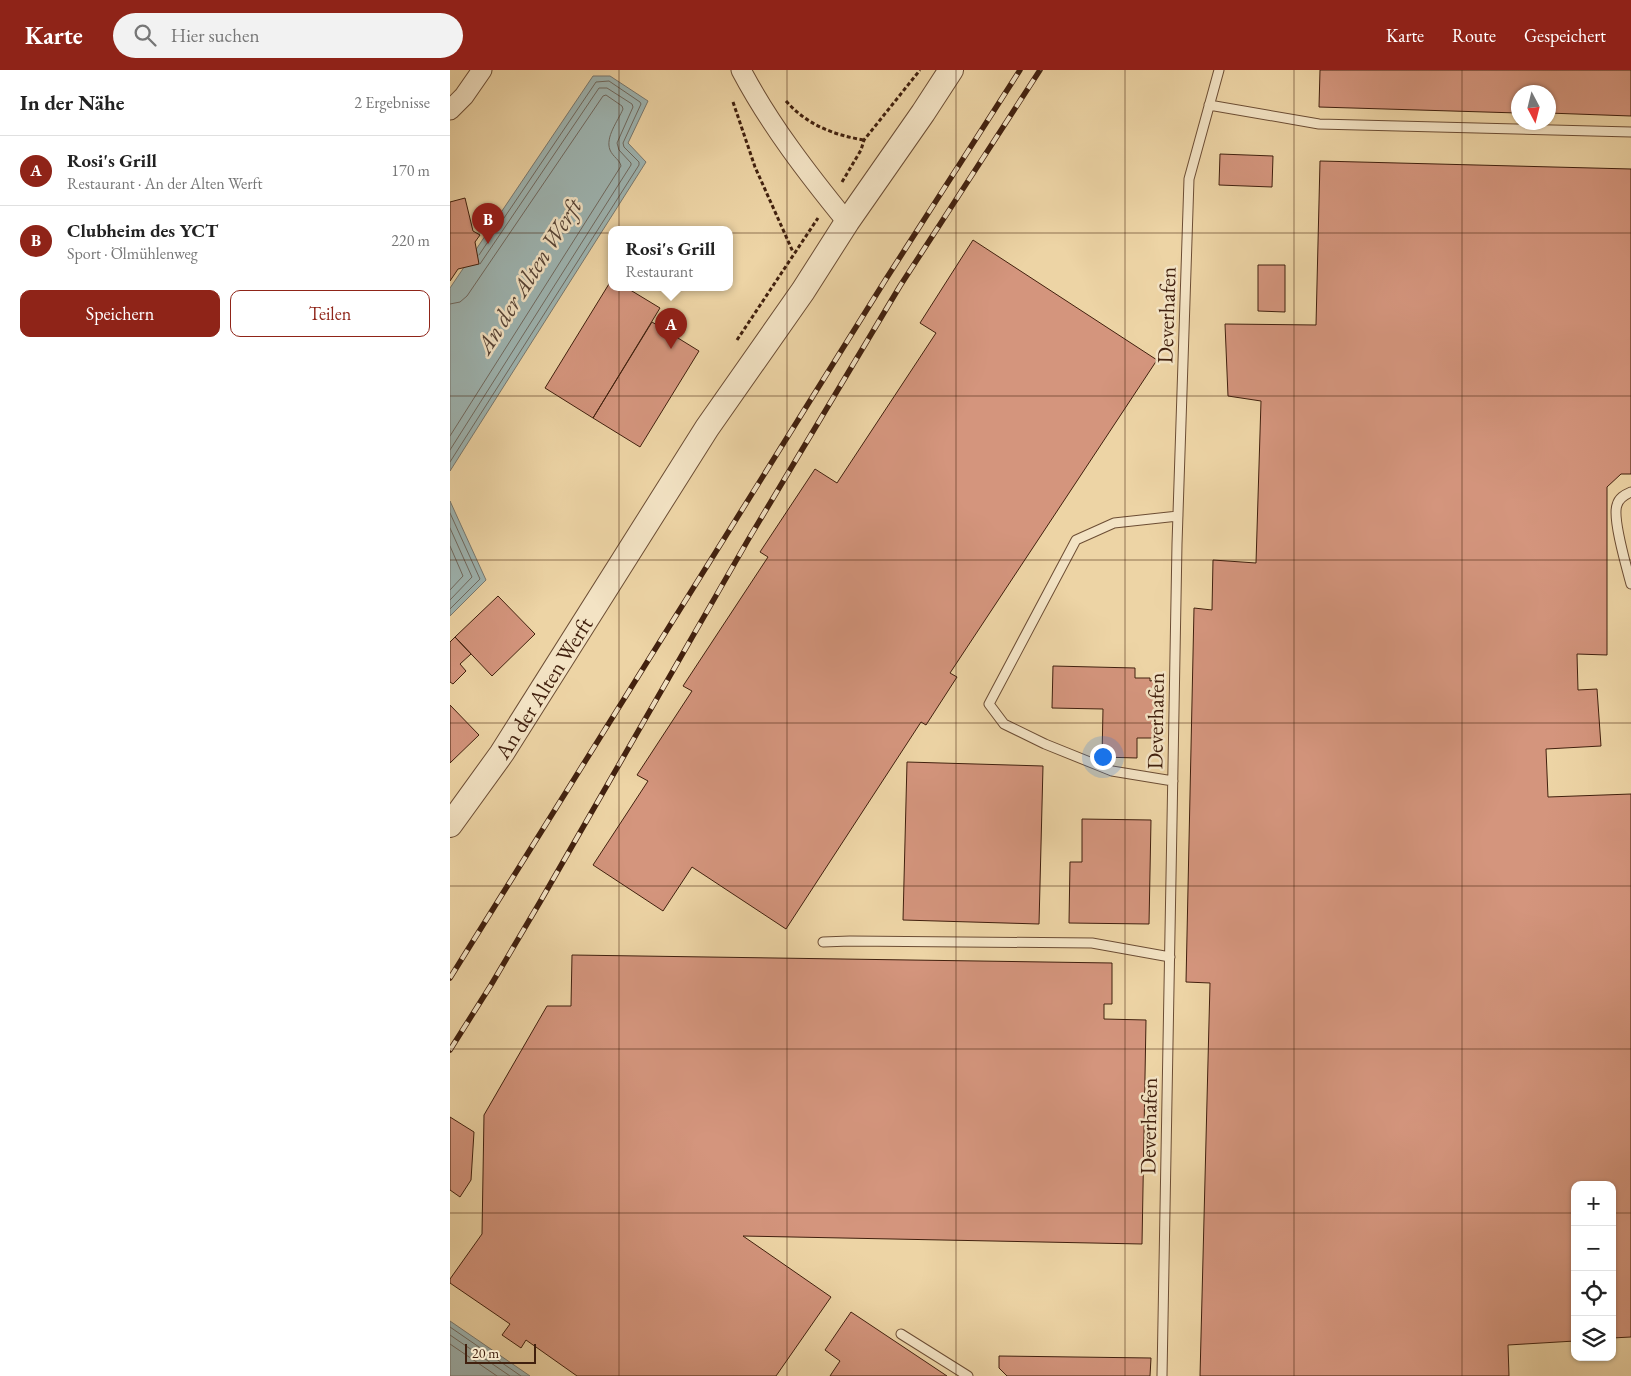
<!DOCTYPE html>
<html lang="de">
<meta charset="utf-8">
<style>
:root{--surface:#fff;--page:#f2f2f2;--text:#222;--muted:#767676;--line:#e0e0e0;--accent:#8f2418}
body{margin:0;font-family:"EB Garamond",serif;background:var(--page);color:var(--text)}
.controls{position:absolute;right:15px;bottom:15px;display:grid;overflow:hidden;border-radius:10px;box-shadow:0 1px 4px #0004}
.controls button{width:45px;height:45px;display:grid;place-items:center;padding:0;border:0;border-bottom:1px solid var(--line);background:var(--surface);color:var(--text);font:25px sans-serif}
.compass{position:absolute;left:1061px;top:15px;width:45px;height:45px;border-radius:50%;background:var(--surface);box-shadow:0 1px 4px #0004;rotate:173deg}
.scale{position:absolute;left:15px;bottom:12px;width:71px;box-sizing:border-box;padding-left:5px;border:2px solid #41200e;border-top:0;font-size:14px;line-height:18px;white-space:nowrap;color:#41200e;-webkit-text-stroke:4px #f3e3c4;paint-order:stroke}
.you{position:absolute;left:652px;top:686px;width:18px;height:18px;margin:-12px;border:4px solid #fff;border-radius:50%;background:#1a73e8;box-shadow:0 0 0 8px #1a73e833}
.badge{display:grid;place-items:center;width:32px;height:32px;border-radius:50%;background:var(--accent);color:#fff;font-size:16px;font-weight:700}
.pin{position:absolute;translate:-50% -41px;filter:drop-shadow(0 1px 2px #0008)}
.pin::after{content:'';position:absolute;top:26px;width:18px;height:15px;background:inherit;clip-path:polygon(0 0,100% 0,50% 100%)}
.popup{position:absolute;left:158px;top:156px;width:125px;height:65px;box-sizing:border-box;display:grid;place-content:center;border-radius:10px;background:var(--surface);filter:drop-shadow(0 1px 4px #0005);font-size:16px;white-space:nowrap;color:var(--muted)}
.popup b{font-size:19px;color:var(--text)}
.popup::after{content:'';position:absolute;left:50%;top:100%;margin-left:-10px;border:10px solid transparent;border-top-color:var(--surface)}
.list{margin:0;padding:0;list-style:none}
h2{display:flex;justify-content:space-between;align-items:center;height:65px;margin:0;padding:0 20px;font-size:21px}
h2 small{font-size:16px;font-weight:400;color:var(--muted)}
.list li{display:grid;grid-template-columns:32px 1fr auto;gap:15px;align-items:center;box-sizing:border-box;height:70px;padding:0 20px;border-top:1px solid var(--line)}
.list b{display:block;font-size:19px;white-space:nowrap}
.list p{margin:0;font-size:16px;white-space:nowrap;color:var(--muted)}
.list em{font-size:16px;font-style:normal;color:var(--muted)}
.actions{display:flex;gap:10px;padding:15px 20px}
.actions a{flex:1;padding:11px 0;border:1px solid var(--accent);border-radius:10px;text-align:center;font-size:18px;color:var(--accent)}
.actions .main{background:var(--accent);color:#fff}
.icon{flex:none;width:28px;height:28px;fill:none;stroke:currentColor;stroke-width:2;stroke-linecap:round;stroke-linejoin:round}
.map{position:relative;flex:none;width:1181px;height:1306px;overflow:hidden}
header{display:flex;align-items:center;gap:30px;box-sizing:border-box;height:70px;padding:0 25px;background:var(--accent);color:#fff}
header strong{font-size:24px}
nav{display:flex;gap:28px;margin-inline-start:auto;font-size:18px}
.search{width:350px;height:45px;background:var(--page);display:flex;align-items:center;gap:12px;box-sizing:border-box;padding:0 18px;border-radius:28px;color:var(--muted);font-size:19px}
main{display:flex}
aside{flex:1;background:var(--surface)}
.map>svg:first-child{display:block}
.water{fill:#9eb5b2;stroke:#797970}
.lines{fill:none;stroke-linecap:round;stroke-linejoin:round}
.shore{stroke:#706a60;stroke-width:1}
.building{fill:#d4957d;stroke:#41200e}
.service-casing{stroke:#6c4d34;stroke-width:11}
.minor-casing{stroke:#6c4d34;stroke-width:21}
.tertiary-casing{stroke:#6c4d34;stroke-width:26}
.path{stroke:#41200e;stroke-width:3;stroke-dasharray:4 2.5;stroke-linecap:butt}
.service{stroke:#f3e3c4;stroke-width:9}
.minor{stroke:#f3e3c4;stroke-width:19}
.tertiary{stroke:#f3e3c4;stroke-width:24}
.rail-casing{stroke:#41200e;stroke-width:5.5}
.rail{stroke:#f3e3c4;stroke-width:4;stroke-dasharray:11;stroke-linecap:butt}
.grid{fill:none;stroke:#41200e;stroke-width:1;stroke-opacity:0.55}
.labels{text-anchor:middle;stroke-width:5;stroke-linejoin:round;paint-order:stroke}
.street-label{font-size:22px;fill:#41200e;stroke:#f3e3c4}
.water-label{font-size:24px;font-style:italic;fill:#584537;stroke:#f3e3c4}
</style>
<header>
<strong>Karte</strong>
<div class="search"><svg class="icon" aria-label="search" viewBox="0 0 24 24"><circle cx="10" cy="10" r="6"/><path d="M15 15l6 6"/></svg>Hier suchen</div>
<nav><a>Karte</a><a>Route</a><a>Gespeichert</a></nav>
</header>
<main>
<aside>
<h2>In der Nähe<small>2 Ergebnisse</small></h2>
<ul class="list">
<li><span class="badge">A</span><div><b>Rosi's Grill</b><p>Restaurant · An der Alten Werft</p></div><em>170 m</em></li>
<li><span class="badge">B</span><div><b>Clubheim des YCT</b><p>Sport · Ölmühlenweg</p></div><em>220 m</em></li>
</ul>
<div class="actions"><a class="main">Speichern</a><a>Teilen</a></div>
</aside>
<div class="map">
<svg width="1181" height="1306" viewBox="0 0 1181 1306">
<rect width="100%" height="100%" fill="#edd4a5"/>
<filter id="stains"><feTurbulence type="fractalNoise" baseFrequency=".004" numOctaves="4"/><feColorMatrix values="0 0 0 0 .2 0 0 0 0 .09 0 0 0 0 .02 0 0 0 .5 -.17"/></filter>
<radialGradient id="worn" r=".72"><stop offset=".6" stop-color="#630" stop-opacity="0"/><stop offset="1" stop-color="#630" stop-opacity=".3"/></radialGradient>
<path class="water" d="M 143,6 L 160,6 L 198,31 L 178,73 L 196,92 L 0,401 L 0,218 Z
M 0,431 L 36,510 L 0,546 Z
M 0,1251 L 80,1306 L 0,1306 Z"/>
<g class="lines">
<path class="shore" d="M 0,234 L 10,232 L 17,226 L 153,26 L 156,25 L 172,36 L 173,39 C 168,51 155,67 160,80 C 163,87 170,90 171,96 L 0,366
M 0,380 L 181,95 L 181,93 L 169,80 L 167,73 L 183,37 L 182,34 L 157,18 L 149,18 L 30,194
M 0,392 L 189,95 L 189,92 L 174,77 L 173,73 L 191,34 L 190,32 L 159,11 L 146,12 L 29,185
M 0,443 L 30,509 L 0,539
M 0,458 L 22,507 L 0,530
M 0,476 L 13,506 L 0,520
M 0,1257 L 71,1306
M 0,1265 L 60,1306
M 0,1274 L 47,1306"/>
</g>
<path class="building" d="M 870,0 L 1181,0 L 1181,46 L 1098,43 L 1098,22 L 1068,22 L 1068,43 L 869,37 Z
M 770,84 L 823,86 L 822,117 L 769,115 Z
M 870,91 L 1181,99 L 1181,404 L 1171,404 L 1157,417 L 1157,585 L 1127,584 L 1128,620 L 1147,619 L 1151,676 L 1096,679 L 1098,727 L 1181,724 L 1181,1267 L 1162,1268 L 1162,1115 L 1125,1115 L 1125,1271 L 1058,1275 L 1059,1306 L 750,1306 L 760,913 L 736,912 L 744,538 L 762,540 L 763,490 L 806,493 L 811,331 L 778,326 L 775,254 L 866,255 Z
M 15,128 L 23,161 L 30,165 L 25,172 L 29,194 L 8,199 L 0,211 L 0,132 Z
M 523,170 L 707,290 L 500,603 L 507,607 L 476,655 L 471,652 L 336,859 L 242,797 L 213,841 L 143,795 L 198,711 L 187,705 L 242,621 L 233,616 L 318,487 L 310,482 L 365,399 L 387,413 L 486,263 L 470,253 Z
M 808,195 L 835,195 L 835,242 L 808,241 Z
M 162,209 L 162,218 L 177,218 L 210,238 L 143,348 L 95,318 Z
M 202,252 L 249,281 L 190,377 L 143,348 Z
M 48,526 L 85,564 L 42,606 L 5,567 Z
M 5,567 L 21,584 L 10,594 L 16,601 L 3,614 L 0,612 L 0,572 Z
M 603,596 L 685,598 L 685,608 L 700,608 L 700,611 L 705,610 L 704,668 L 687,668 L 687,688 L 652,687 L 653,639 L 602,638 Z
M 0,635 L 29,665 L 0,693 Z
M 457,692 L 593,696 L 589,854 L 453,850 Z
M 632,749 L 701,750 L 699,854 L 619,853 L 620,792 L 632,792 Z
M 122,885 L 662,893 L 662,934 L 654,934 L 654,949 L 696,950 L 692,1174 L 293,1166 L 381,1227 L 326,1306 L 127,1306 L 76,1270 L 71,1278 L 52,1265 L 60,1254 L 0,1213 L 0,1209 L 32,1164 L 34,1045 L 97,936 L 121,936 Z
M 0,1047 L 24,1062 L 21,1110 L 10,1127 L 0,1120 Z
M 401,1242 L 497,1306 L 380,1306 L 390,1291 L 375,1280 Z
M 549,1286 L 701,1288 L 700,1306 L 557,1306 L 549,1298 Z"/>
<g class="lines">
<defs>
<path id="service" d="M 759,35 L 869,54 L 1181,62
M 1181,422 C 1174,425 1169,428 1167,435 C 1162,448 1177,499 1181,514
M 723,711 L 662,701 L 595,674 L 554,654 L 539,634 L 626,470 L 664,453 L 728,446
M 373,872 L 400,871 L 642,873 L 720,887
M 451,1264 L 518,1306
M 712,1306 L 727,474 L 739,109 L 769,0"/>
<path id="minor" d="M 291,0 C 320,55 358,104 397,152
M 0,40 L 14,26 L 32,0"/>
<g id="tertiary">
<path id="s1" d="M 0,755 L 52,683 L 257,358 L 353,221 L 397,152 L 473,43 L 501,0"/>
</g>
</defs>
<use href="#service" class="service-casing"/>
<use href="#minor" class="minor-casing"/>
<use href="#tertiary" class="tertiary-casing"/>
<path class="path" d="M 336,31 C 357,55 384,65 414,70
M 283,32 L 305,97 L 343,182
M 392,112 L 411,80 L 414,70 L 470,0
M 287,270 L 368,148"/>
<use href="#service" class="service"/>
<use href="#minor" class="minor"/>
<use href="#tertiary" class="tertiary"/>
<defs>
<path id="rail" d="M 0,908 L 436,209 L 570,0
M 0,980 L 41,915 L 90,832 L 298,470 L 450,216 L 590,0"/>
</defs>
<use href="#rail" class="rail-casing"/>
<use href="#rail" class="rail"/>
</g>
<path class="grid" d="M 169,0 L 169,1306M 337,0 L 337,1306M 506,0 L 506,1306M 675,0 L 675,1306M 844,0 L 844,1306M 1012,0 L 1012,1306M 0,163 L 1181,163M 0,326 L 1181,326M 0,490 L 1181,490M 0,653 L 1181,653M 0,816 L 1181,816M 0,979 L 1181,979M 0,1143 L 1125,1143M 1162,1143 L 1181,1143"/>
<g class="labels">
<g class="street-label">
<text transform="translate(716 245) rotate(-88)" y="8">Deverhafen</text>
<text dy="8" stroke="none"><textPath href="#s1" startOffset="166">An der Alten Werft</textPath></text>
<text transform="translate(705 651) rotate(-89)" y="8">Deverhafen</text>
<text transform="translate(698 1056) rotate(-89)" y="8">Deverhafen</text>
</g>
<g class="water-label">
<text transform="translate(79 206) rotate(-58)" y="8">An der Alten Werft</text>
</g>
</g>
<rect width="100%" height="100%" filter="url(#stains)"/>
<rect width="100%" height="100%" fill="url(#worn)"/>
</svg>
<div class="controls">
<button>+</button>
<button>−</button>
<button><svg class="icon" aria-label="locate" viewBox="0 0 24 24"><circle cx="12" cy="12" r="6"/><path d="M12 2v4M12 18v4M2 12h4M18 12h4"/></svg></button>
<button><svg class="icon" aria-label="layers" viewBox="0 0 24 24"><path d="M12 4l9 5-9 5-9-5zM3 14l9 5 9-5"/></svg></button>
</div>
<svg class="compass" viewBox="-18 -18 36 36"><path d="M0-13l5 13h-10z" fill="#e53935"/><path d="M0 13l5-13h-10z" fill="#767676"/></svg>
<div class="scale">20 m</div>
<div class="you"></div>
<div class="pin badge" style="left:221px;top:279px">A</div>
<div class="popup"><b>Rosi's Grill</b>Restaurant</div>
<div class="pin badge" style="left:38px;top:174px">B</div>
</div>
</main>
